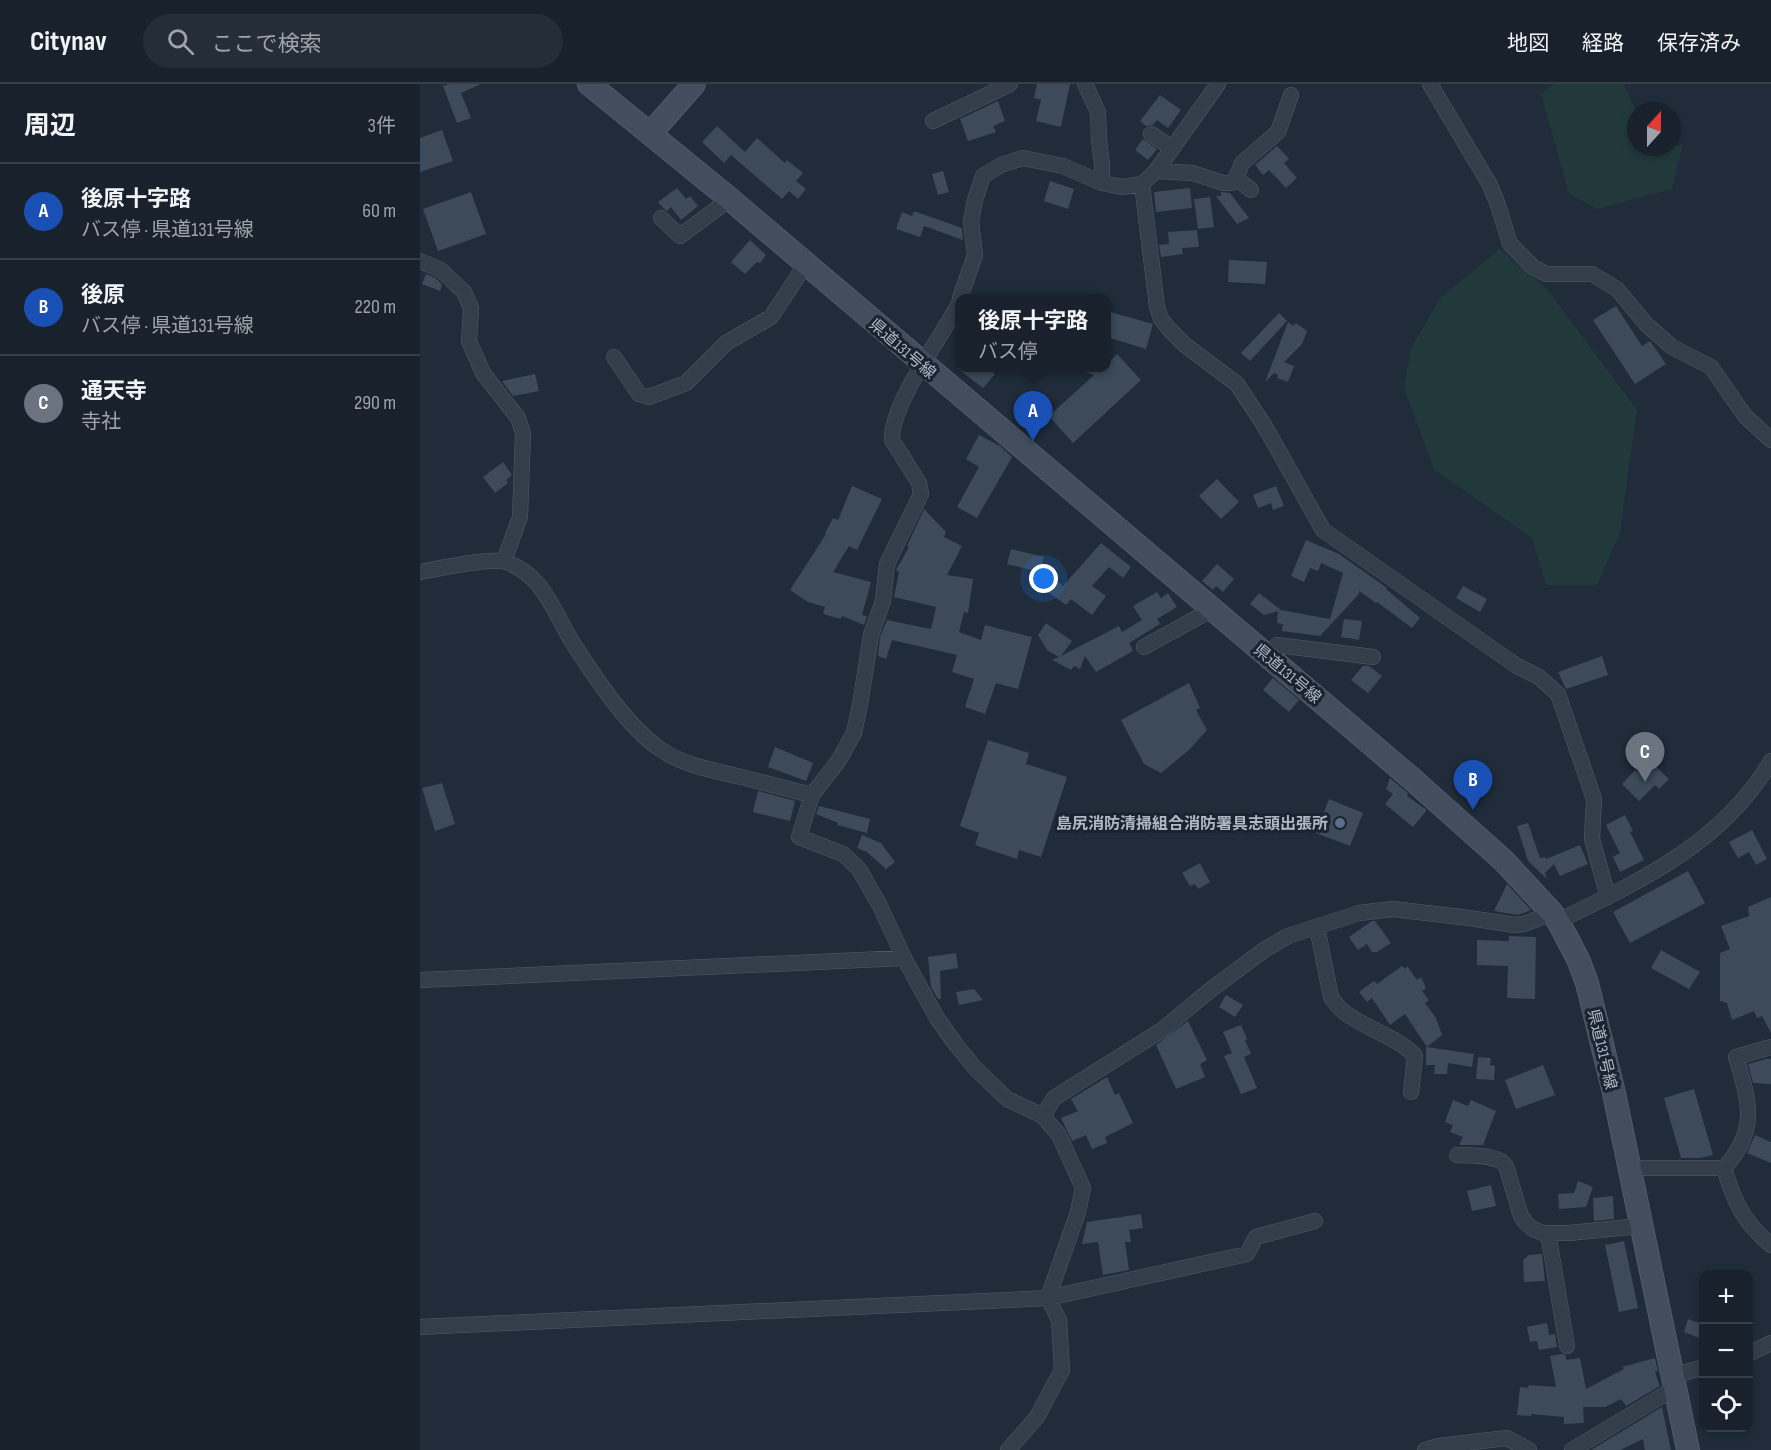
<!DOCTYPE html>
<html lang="ja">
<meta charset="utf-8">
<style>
:root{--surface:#18212c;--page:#252e38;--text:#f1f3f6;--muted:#9fa3a9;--line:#363e48;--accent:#7fb1fc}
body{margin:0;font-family:"Sofia Sans Condensed","Noto Sans JP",sans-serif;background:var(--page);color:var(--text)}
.controls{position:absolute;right:18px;bottom:18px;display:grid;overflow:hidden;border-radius:12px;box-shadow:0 3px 9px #0003}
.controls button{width:54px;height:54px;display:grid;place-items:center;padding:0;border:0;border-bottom:2px solid var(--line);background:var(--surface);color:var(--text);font:30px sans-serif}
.compass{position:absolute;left:1207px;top:18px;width:54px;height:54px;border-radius:50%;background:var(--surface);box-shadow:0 3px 9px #0003;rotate:21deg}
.you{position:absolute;left:624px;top:495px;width:21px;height:21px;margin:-15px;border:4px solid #fff;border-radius:50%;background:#1a73e8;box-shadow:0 0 0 9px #1a73e833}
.badge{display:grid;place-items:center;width:39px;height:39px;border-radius:50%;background:var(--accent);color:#fff;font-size:20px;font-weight:700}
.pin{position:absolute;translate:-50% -50px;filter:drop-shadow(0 2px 3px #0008)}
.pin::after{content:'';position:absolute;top:32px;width:21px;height:18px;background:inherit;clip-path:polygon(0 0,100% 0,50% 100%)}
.popup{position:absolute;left:535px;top:210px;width:156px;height:78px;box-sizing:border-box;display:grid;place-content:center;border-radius:12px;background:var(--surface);filter:drop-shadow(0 2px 4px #0005);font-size:20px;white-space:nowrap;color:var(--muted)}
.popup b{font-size:22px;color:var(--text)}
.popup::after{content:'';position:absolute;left:50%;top:100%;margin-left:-12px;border:12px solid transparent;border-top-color:var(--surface)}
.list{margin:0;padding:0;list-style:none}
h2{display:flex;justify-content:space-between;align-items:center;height:78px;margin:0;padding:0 24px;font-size:26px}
h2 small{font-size:20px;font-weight:400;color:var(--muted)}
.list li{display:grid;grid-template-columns:39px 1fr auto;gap:18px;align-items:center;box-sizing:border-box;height:96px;padding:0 24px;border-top:2px solid var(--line)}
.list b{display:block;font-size:22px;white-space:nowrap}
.list p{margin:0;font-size:20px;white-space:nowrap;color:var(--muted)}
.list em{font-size:20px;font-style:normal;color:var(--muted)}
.icon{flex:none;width:33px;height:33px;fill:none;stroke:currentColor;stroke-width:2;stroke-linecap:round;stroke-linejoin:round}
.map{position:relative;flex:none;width:1351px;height:1366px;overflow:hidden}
header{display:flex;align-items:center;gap:36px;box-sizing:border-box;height:84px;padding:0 30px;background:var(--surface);border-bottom:2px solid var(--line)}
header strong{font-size:28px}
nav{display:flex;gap:33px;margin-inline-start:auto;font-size:21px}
.search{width:420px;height:54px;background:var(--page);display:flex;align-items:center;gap:15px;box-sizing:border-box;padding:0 21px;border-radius:33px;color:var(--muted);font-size:22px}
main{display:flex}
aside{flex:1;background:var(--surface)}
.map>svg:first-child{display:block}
.green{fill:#22393b}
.building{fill:#3c4a5a}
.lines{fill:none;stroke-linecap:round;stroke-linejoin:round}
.street-casing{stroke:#525b68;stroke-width:16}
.secondary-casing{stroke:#525b68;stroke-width:24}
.street{stroke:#343e4a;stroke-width:15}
.secondary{stroke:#424d5e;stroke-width:22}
.service-dot{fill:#5c6f8a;stroke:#1a232f;stroke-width:2}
.labels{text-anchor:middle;stroke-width:6;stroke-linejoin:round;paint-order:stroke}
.street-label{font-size:16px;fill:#afb8c7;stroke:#1a232f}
.poi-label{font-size:16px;font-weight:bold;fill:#afb8c7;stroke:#1a232f;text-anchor:end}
</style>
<header>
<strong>Citynav</strong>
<div class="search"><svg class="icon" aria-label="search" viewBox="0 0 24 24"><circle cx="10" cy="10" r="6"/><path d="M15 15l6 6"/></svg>ここで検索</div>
<nav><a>地図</a><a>経路</a><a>保存済み</a></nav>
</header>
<main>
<aside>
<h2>周辺<small>3件</small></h2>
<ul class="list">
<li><span class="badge" style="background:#1a4fb4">A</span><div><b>後原十字路</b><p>バス停 · 県道131号線</p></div><em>60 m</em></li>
<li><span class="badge" style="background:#1a4fb4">B</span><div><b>後原</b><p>バス停 · 県道131号線</p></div><em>220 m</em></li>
<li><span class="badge" style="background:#6b7280">C</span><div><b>通天寺</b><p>寺社</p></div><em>290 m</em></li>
</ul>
</aside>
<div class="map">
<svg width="1351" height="1366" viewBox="0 0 1351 1366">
<rect width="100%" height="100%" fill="#202c3a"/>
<path class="green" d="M 1135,0 L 1204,0 L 1216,27 L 1216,63 L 1252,63 L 1252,62 L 1263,61 L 1252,105 L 1177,125 L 1149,109 L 1121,10 Z
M 1080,165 L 1127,205 L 1217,326 L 1200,449 L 1177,501 L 1126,501 L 1112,454 L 1014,385 L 984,304 L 991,264 L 1021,213 Z"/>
<path class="building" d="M 29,0 L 61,0 L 41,9 L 51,34 L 37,39 L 23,2 Z
M 617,0 L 650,0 L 641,43 L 616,37 L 621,16 L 614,14 Z
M 740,11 L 761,26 L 748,44 L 737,36 L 733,41 L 726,42 L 720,37 Z
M 578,17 L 585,37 L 573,42 L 576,48 L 548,57 L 540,35 Z
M 297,42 L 325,68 L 337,54 L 365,79 L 367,76 L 383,89 L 376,97 L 386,105 L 378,115 L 369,107 L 362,115 L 311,71 L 304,79 L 282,58 Z
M 22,46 L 33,77 L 0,88 L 0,54 Z
M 723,55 L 737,65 L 728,76 L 715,66 Z
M 857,62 L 869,75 L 864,79 L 877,94 L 866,104 L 849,86 L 843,91 L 835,81 Z
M 523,87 L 529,108 L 518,111 L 512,90 Z
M 630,97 L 654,105 L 648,125 L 624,117 Z
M 257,104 L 266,115 L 270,112 L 278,122 L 261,136 L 251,123 L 247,127 L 243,124 L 238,118 Z
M 770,104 L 772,124 L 736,128 L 734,108 Z
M 51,108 L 66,150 L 18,167 L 3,125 Z
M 801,108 L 810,109 L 829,134 L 817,140 L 796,112 L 801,112 Z
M 790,113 L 794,143 L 778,145 L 774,115 Z
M 494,127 L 542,144 L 543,156 L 504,142 L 500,153 L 476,145 L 482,128 L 492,132 Z
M 777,146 L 779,163 L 762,164 L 763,170 L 741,173 L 739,161 L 749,160 L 748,148 Z
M 330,156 L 346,171 L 340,179 L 337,178 L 325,190 L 311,178 Z
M 809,176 L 847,178 L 845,200 L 808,198 Z
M 6,190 L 16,194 L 22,201 L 20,207 L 2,200 Z
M 1196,222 L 1222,262 L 1230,257 L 1246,280 L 1215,300 L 1173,236 Z
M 687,227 L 733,240 L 726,265 L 687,253 Z
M 859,229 L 867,237 L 830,277 L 821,269 Z
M 868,238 L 873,242 L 876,239 L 887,247 L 882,260 L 864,278 L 874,282 L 868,298 L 857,294 L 858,291 L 854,289 L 845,298 Z
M 697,270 L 721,296 L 653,359 L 629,332 L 674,291 L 657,285 L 657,284 L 687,284 L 687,280 Z
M 537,284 L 567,284 L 575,290 L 563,304 Z
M 115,290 L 119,307 L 93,312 L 82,297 Z
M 559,351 L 580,362 L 592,373 L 557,434 L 537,423 L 559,383 L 546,375 Z
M 83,378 L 92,391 L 86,396 L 88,399 L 75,409 L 63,393 Z
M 797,395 L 819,418 L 801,435 L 779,412 Z
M 432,402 L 462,415 L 437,466 L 429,462 L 413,488 L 451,498 L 442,531 L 447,532 L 444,541 L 422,532 L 421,535 L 403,530 L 405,523 L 388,518 L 370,506 L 406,450 L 405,449 L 413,434 L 418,436 Z
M 856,402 L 864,422 L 853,426 L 851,419 L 838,424 L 833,411 Z
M 504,425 L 526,448 L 524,453 L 542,462 L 527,491 L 553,495 L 548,529 L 544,528 L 539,548 L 561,556 L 565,541 L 612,553 L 598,605 L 576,599 L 565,630 L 545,623 L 554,595 L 532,588 L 537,571 L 472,556 L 466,575 L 458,572 L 460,553 L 467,536 L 511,545 L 516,523 L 474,513 L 479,488 L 476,486 L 489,463 L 487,462 Z
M 886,456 L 919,470 L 967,504 L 966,505 L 1000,534 L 992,544 L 957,518 L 956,519 L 939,507 L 939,510 L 900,552 L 862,547 L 863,540 L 857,539 L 858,527 L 844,531 L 830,520 L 839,509 L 861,526 L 910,535 L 923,489 L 901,479 L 898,487 L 890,484 L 884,498 L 871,492 Z
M 681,459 L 711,483 L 703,494 L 689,483 L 672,502 L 686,512 L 672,531 L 651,515 L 646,521 L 628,508 L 637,497 L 643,502 Z
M 591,465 L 624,473 L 620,488 L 587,480 Z
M 797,480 L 814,495 L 803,508 L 796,502 L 793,506 L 782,497 Z
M 1043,502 L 1067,515 L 1060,528 L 1036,514 Z
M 737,508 L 741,514 L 748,509 L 757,523 L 737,535 L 740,540 L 709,559 L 713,567 L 676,588 L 665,572 L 660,585 L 654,582 L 651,586 L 632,576 L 639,573 L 627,566 L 618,551 L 626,539 L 652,557 L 641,572 L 699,542 L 702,548 L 722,536 L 713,522 Z
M 924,535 L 942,537 L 939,556 L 921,553 Z
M 1182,572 L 1188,591 L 1146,605 L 1138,588 Z
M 943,582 L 949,582 L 962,592 L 948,609 L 931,596 Z
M 853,594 L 879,616 L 869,628 L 843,606 Z
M 769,599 L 780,624 L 776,626 L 787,646 L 770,665 L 741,689 L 724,680 L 701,636 Z
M 568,656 L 609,669 L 606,680 L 647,693 L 621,773 L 599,766 L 597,775 L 555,761 L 559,749 L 540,742 Z
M 355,663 L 393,679 L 386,697 L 348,683 Z
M 1227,674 L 1249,695 L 1239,705 L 1235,701 L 1219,717 L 1202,700 Z
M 970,694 L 988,709 L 987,712 L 1007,726 L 993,743 L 965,720 L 973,710 L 966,705 Z
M 22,699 L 35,740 L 15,747 L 2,704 Z
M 338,707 L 375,717 L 370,737 L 333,728 Z
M 909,715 L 943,729 L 930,762 L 896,749 Z
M 399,722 L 450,735 L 447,749 L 417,741 L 418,739 L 396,730 Z
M 1205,731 L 1213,747 L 1210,748 L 1224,776 L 1200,788 L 1193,773 L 1200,769 L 1186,741 Z
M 1108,739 L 1120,774 L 1125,773 L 1126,775 L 1160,761 L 1168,780 L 1140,792 L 1134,780 L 1125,789 L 1127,795 L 1108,777 L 1097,742 Z
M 1332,746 L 1347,775 L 1336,781 L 1329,768 L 1318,774 L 1309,758 Z
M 442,751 L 461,759 L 475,778 L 466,785 L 447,768 L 437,764 Z
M 780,779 L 790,798 L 778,805 L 775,800 L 770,802 L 762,789 Z
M 1268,787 L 1285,819 L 1210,859 L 1193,828 Z
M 1087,800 L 1111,826 L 1098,831 L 1074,827 Z
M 1351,813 L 1351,949 L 1342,932 L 1337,934 L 1334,927 L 1312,936 L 1307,919 L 1300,917 L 1300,869 L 1310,865 L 1301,842 L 1329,832 L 1328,823 Z
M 952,837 L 955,837 L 971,859 L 957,868 L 952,868 L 947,860 L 938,866 L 929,853 Z
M 1089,852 L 1116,853 L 1115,915 L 1087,914 L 1088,882 L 1057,881 L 1057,856 L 1089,857 Z
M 1241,866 L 1280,888 L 1269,905 L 1231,884 Z
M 536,869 L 538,884 L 520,887 L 521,915 L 518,915 L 511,903 L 508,873 Z
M 982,882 L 985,885 L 987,882 L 997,896 L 1001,893 L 1006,904 L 1002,907 L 1009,916 L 1005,919 L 1016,934 L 1022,951 L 1007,963 L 985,930 L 970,941 L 952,914 L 947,918 L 939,908 L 954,897 L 957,900 Z
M 554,905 L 563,916 L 539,921 L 536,908 Z
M 806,911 L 823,921 L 815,933 L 799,923 Z
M 768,937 L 787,976 L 780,980 L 785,993 L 756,1005 L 736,961 Z
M 821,941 L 827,955 L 825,956 L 831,970 L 824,973 L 837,1004 L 821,1010 L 804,972 L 812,969 L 803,948 Z
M 1006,963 L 1054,970 L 1052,983 L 1028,979 L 1027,990 L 1014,990 L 1015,981 L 1006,981 Z
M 1058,973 L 1071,974 L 1070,981 L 1075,982 L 1074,996 L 1056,995 Z
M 1346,975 L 1351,975 L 1351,1000 L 1333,999 L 1328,980 Z
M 1123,981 L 1135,1011 L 1096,1025 L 1085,996 Z
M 687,993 L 695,1011 L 699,1009 L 713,1039 L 685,1053 L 687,1059 L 672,1065 L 666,1051 L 652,1057 L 641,1034 L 658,1027 L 651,1015 Z
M 1274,1005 L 1293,1071 L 1280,1074 L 1261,1074 L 1244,1014 Z
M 1033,1016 L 1048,1022 L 1051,1016 L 1076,1027 L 1063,1061 L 1039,1061 L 1043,1053 L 1030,1048 L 1033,1041 L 1025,1038 Z
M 1335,1051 L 1351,1058 L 1351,1079 L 1327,1069 Z
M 1158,1097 L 1173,1103 L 1166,1123 L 1139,1125 L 1138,1110 L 1154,1109 Z
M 1071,1101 L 1076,1122 L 1052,1127 L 1047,1107 Z
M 1193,1112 L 1194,1135 L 1174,1137 L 1173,1114 Z
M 721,1130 L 723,1144 L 709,1146 L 711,1158 L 705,1158 L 709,1186 L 683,1191 L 678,1158 L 662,1160 L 667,1138 Z
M 1204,1157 L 1218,1224 L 1199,1228 L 1185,1161 Z
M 1122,1170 L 1125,1197 L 1104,1198 L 1103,1176 L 1109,1171 Z
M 1268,1235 L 1284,1241 L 1284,1256 L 1264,1248 Z
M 1127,1239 L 1129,1251 L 1135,1250 L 1137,1263 L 1119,1266 L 1117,1257 L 1110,1258 L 1107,1243 Z
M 1142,1270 L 1146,1271 L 1146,1276 L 1160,1274 L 1166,1305 L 1204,1285 L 1202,1283 L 1235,1274 L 1238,1287 L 1235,1288 L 1240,1302 L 1206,1322 L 1201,1315 L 1185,1323 L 1163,1323 L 1164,1339 L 1144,1340 L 1144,1333 L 1111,1330 L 1111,1332 L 1097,1331 L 1100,1303 L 1108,1304 L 1109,1301 L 1136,1303 L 1130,1272 Z
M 1242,1323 L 1251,1366 L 1225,1366 L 1223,1355 L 1200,1366 L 1171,1366 Z"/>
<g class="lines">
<defs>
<path id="street" d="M 665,0 L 678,28 L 679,56 L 682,80 L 682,99
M 1010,0 L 1070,101 L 1078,121 L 1090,160 L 1113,183 L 1126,190 L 1172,190 L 1197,205 L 1226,240 L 1252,263 L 1291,283 L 1325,332 L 1351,356
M 513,37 L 590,0
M 731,50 L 752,64
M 736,87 L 773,89 L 803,99 L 811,99 L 816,94 L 822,79 L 858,48 L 871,11
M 816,94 L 831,106
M 722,100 L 737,223 L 741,235 L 749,245 L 765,261 L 817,300 L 844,341 L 903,446 L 1074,566 L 1097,582 L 1119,593 L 1138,610 L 1174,715 L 1172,755 L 1188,813
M 241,134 L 260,152 L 310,115
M 0,177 L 21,186 L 44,208 L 51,224 L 49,257 L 63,289 L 98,334 L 103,349 L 100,433 L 84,477
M 540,214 L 555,171 L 551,137 L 555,116 L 563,92 L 581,81 L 603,74 L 643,82 L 682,99 L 702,103 L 722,100 L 736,87 L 798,0
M 540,217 C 522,254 471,318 472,356 L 499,399 L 501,410 L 467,480 L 463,517 L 451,551 L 440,621 L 434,649 L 419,676 L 392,711 L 379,753 L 423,770 L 439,785 L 460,822 L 484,874 L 517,934 L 537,962 L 555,984 L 587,1015 L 623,1032 L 639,1051 L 663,1104 L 658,1128 L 628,1214 L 639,1236 L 642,1286 L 617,1333 L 588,1366
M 194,273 L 219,310 L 229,313 L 266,299 L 306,259 L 351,233 L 386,180
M 0,488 C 18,485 70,473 86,478 C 126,492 134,531 156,564 C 177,596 208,643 240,665 C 263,681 291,686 317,692 C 342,698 367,705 392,711
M 724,563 L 793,525
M 848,571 L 857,561 L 953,573
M 1138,837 C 1220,797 1303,759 1351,677
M 897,843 L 911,913 C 928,942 972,947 995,972 L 991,1008
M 0,896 L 484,874
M 623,1032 L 634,1014 L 742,946 L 789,907 L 844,866 L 868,852 L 939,829 L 973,825 L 1049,834 L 1095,841 L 1104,840 L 1132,829
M 1037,1071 C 1051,1072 1078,1070 1086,1082 L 1101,1132 L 1106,1139 L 1113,1145 L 1123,1149 L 1149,1149 L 1220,1142
M 1209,1084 L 1304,1084 C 1339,1046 1329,1017 1316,973 L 1351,963
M 1304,1084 C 1314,1117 1323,1138 1351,1161
M 1128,1149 L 1147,1262
M 0,1243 L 628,1214 L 827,1170 L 836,1153 L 895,1137
M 1328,1270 L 1351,1259
M 1252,1292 L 1284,1283
M 1005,1366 L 1019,1362 L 1087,1354 L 1109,1366
M 1152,1366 L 1255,1304"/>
<path id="secondary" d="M 169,0 L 310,115 L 991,694 L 1084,777 L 1132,829 L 1138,837 L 1158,875 L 1167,899 L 1194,1009 L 1268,1366
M 230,50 L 274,0"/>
</defs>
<use href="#street" class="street-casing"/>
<use href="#secondary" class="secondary-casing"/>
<use href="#street" class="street"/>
<use href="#secondary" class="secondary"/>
</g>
<circle class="service-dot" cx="920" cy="739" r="6"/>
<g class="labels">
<g class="street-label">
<text transform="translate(483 264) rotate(41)" y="6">県道131号線</text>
<text transform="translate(868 589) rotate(40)" y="6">県道131号線</text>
<text transform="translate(1183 965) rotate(77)" y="6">県道131号線</text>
</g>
<g class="poi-label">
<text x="908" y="745">島尻消防清掃組合消防署具志頭出張所</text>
</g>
</g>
</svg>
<div class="controls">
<button>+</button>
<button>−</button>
<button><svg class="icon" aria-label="locate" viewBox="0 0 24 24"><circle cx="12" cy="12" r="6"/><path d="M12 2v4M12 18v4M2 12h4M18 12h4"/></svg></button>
</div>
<svg class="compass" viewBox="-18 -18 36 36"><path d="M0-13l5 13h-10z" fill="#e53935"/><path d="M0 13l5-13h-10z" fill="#9fa3a9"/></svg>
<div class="you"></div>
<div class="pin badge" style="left:613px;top:357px;background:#1a4fb4">A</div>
<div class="popup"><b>後原十字路</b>バス停</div>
<div class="pin badge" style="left:1053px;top:726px;background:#1a4fb4">B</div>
<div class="pin badge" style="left:1225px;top:698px;background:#6b7280">C</div>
</div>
</main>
